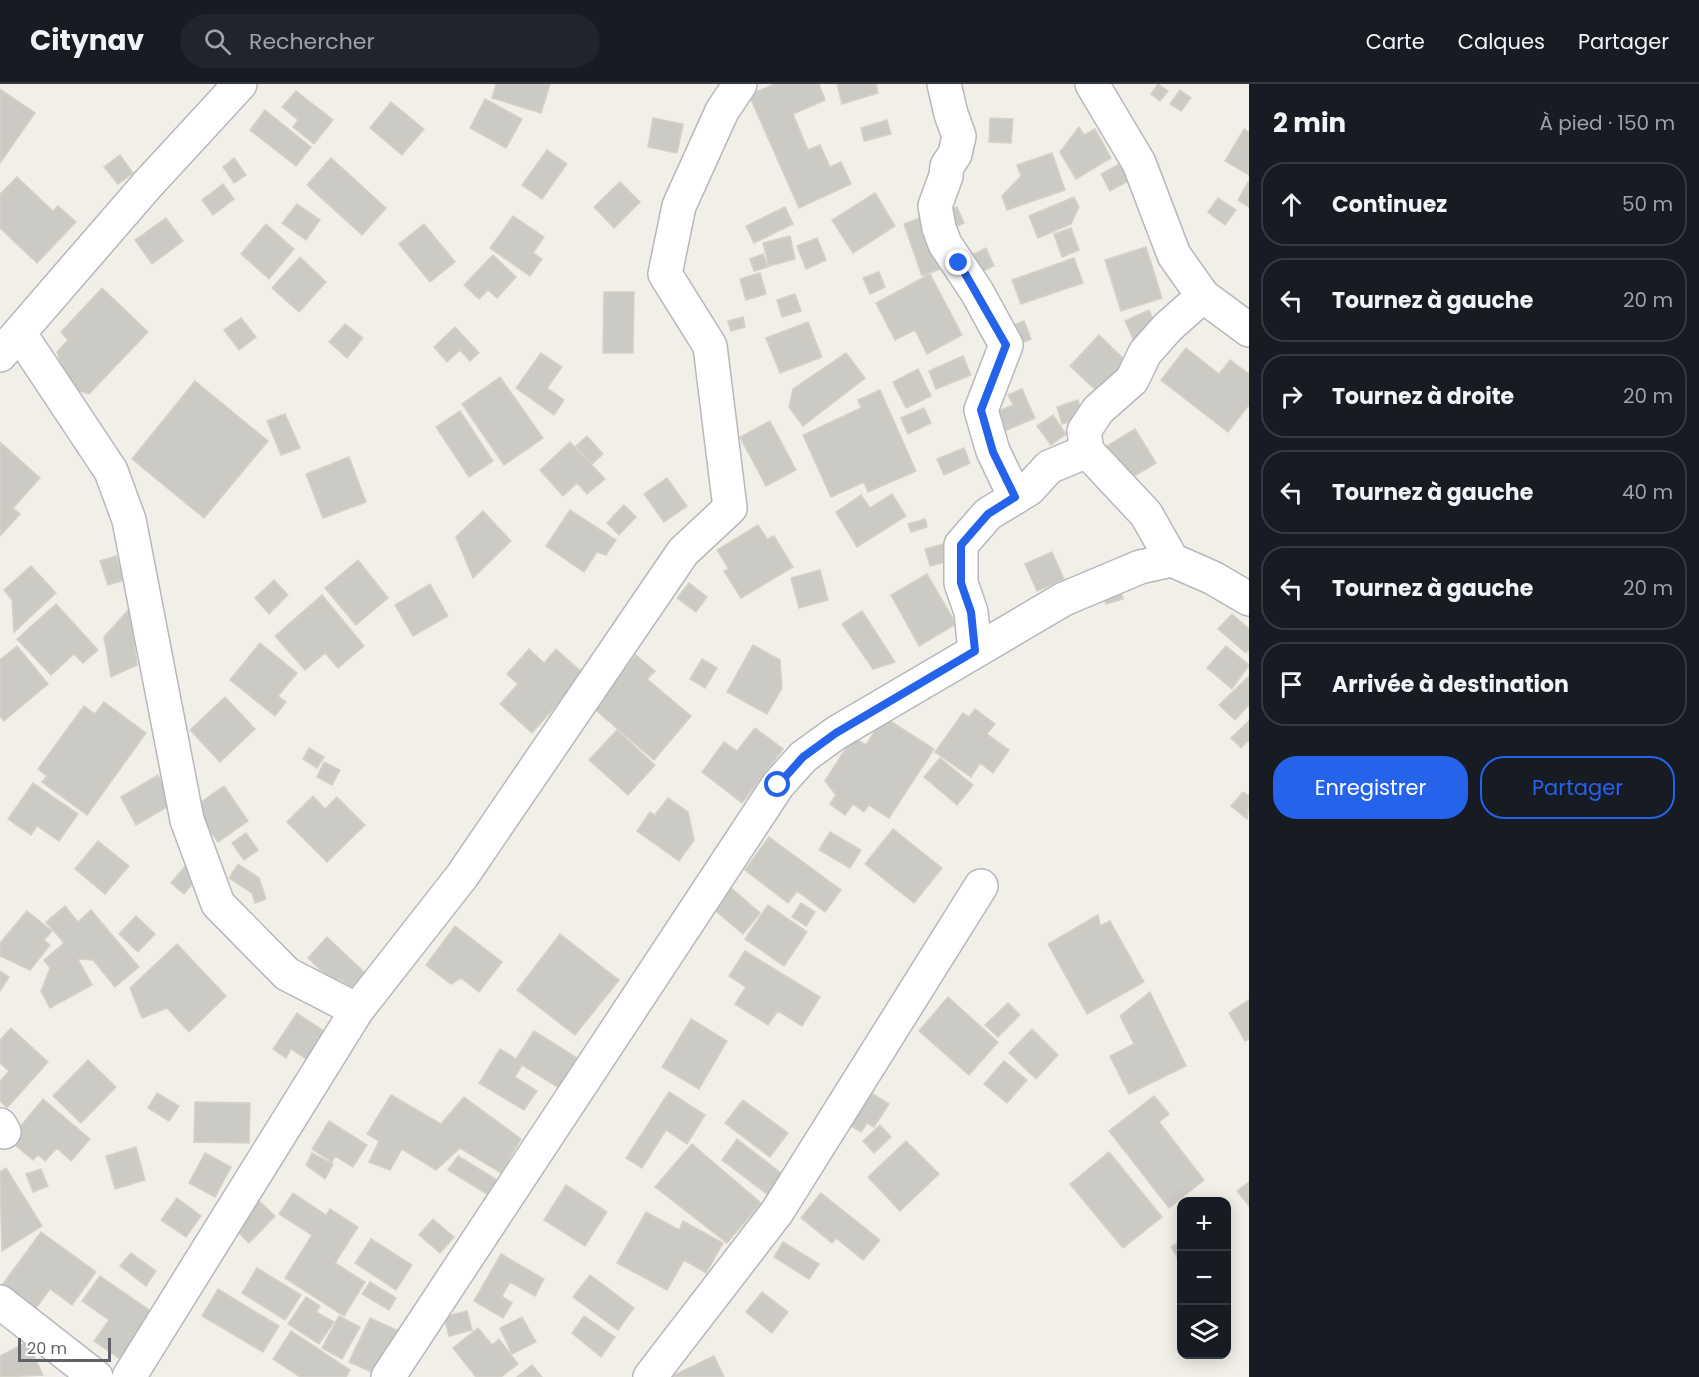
<!DOCTYPE html>
<html lang="fr">
<meta charset="utf-8">
<style>
:root{--surface:#171b24;--page:#20242c;--text:#f1f3f6;--muted:#9ea1a6;--line:#363941;--accent:#2563eb}
body{margin:0;font-family:Poppins,sans-serif;background:var(--page);color:var(--text)}
.controls{position:absolute;right:18px;bottom:18px;display:grid;overflow:hidden;border-radius:12px;box-shadow:0 3px 15px #0003}
.controls button{width:54px;height:54px;display:grid;place-items:center;padding:0;border:0;border-bottom:2px solid var(--line);background:var(--surface);color:var(--text);font:30px sans-serif}
.scale{position:absolute;left:18px;bottom:15px;width:93px;box-sizing:border-box;padding-left:6px;border:3px solid #5f6368;border-top:0;font-size:16px;line-height:21px;white-space:nowrap;color:#5f6368;-webkit-text-stroke:4px #fff;paint-order:stroke}
.stop{position:absolute;width:18px;height:18px;margin:-14px;border:4px solid #2563eb;border-radius:50%;background:#fff}
.stop.end{background:#2563eb;border-color:#fff;box-shadow:0 2px 6px #0008}
.list{margin:0;padding:0;list-style:none}
h2{display:flex;justify-content:space-between;align-items:center;height:78px;margin:0;padding:0 24px;font-size:26px}
h2 small{font-size:20px;font-weight:400;color:var(--muted)}
.list li{display:grid;grid-template-columns:39px 1fr auto;gap:18px;align-items:center;box-sizing:border-box;height:84px;margin:0 12px 12px;padding:0 12px;border:2px solid var(--line);border-radius:24px}
.list b{display:block;font-size:22px;white-space:nowrap}
.list em{font-size:20px;font-style:normal;color:var(--muted)}
.actions{display:flex;gap:12px;padding:18px 24px}
.actions a{flex:1;padding:14px 0;border:2px solid var(--accent);border-radius:24px;text-align:center;font-size:21px;color:var(--accent)}
.actions .main{background:var(--accent);color:#fff}
.icon{flex:none;width:33px;height:33px;fill:none;stroke:currentColor;stroke-width:2;stroke-linecap:round;stroke-linejoin:round}
.map{position:relative;flex:none;width:1249px;height:1293px;overflow:hidden}
header{display:flex;align-items:center;gap:36px;box-sizing:border-box;height:84px;padding:0 30px;background:var(--surface);border-bottom:2px solid var(--line)}
header strong{font-size:28px}
nav{display:flex;gap:33px;margin-inline-start:auto;font-size:21px}
.search{width:420px;height:54px;background:var(--page);display:flex;align-items:center;gap:15px;box-sizing:border-box;padding:0 21px;border-radius:33px;color:var(--muted);font-size:22px}
main{display:flex}
aside{flex:1;background:var(--surface)}
.map>svg:first-child{display:block}
.building{fill:#cccac5;stroke:#d6d1c6;stroke-width:1.5}
.lines{fill:none;stroke-linecap:round;stroke-linejoin:round}
.minor-casing{stroke:#b5b8bc;stroke-width:36}
.minor{stroke:#fff;stroke-width:33}
.route{stroke:#2563eb;stroke-width:8}
</style>
<header>
<strong>Citynav</strong>
<div class="search"><svg class="icon" aria-label="search" viewBox="0 0 24 24"><circle cx="10" cy="10" r="6"/><path d="M15 15l6 6"/></svg>Rechercher</div>
<nav><a>Carte</a><a>Calques</a><a>Partager</a></nav>
</header>
<main>
<div class="map">
<svg width="1249" height="1293" viewBox="0 0 1249 1293">
<rect width="100%" height="100%" fill="#f1efe8"/>
<path class="building" d="M 496,0 L 550,0 L 541,29 L 492,14 Z
M 775,0 L 819,0 L 825,16 L 793,30 L 808,66 L 820,61 L 830,83 L 841,78 L 851,100 L 799,124 L 749,11 Z
M 837,0 L 876,0 L 878,9 L 842,20 Z
M 1158,0 L 1168,7 L 1160,17 L 1151,10 Z
M 0,5 L 35,29 L 0,79 Z
M 1180,6 L 1191,14 L 1181,27 L 1170,20 Z
M 296,7 L 333,36 L 314,60 L 293,43 L 298,36 L 282,23 Z
M 485,15 L 522,35 L 506,64 L 470,44 Z
M 391,18 L 424,45 L 402,71 L 370,44 Z
M 265,26 L 311,63 L 296,82 L 250,46 Z
M 653,34 L 683,40 L 677,69 L 648,63 Z
M 990,34 L 1013,35 L 1011,59 L 989,58 Z
M 887,36 L 891,50 L 864,57 L 861,44 Z
M 1079,43 L 1084,51 L 1095,45 L 1111,74 L 1076,95 L 1060,68 Z
M 1244,45 L 1249,48 L 1249,91 L 1225,77 Z
M 547,66 L 567,80 L 542,115 L 522,101 Z
M 1052,69 L 1065,106 L 1007,126 L 1002,112 L 1021,92 L 1017,81 Z
M 120,71 L 133,89 L 118,100 L 104,83 Z
M 234,74 L 246,91 L 234,99 L 223,83 Z
M 331,74 L 386,124 L 362,151 L 307,101 Z
M 1123,78 L 1132,95 L 1110,107 L 1101,90 Z
M 17,93 L 53,127 L 58,122 L 76,138 L 37,179 L 0,144 L 0,110 Z
M 620,98 L 640,118 L 614,144 L 594,123 Z
M 1248,98 L 1249,99 L 1249,123 L 1238,116 Z
M 223,100 L 234,115 L 213,131 L 202,116 Z
M 875,109 L 895,142 L 853,169 L 832,136 Z
M 1074,113 L 1079,123 L 1071,140 L 1038,154 L 1029,132 Z
M 1218,114 L 1236,126 L 1225,141 L 1208,128 Z
M 297,120 L 320,136 L 306,156 L 282,139 Z
M 785,123 L 793,140 L 754,159 L 746,142 Z
M 957,123 L 964,139 L 946,147 L 939,131 Z
M 930,130 L 948,182 L 922,192 L 904,140 Z
M 513,132 L 544,153 L 533,169 L 542,175 L 530,192 L 490,164 Z
M 166,134 L 183,157 L 152,180 L 135,156 Z
M 266,140 L 294,165 L 269,195 L 241,170 Z
M 424,140 L 455,178 L 430,198 L 399,160 Z
M 1071,144 L 1079,166 L 1062,173 L 1054,150 Z
M 790,152 L 795,175 L 769,182 L 763,159 Z
M 817,154 L 826,176 L 806,185 L 797,162 Z
M 1146,163 L 1162,214 L 1121,227 L 1105,176 Z
M 986,164 L 994,182 L 975,191 L 966,174 Z
M 763,170 L 768,183 L 754,187 L 750,175 Z
M 493,171 L 516,193 L 497,214 L 488,206 L 479,215 L 464,201 Z
M 300,173 L 326,198 L 299,228 L 272,204 Z
M 1074,174 L 1083,199 L 1021,220 L 1012,196 Z
M 879,188 L 885,203 L 870,210 L 863,194 Z
M 760,189 L 766,210 L 746,216 L 740,195 Z
M 930,190 L 962,251 L 927,270 L 915,246 L 895,256 L 876,219 Z
M 102,204 L 148,248 L 89,310 L 69,304 L 57,268 L 68,256 L 61,248 Z
M 604,208 L 634,208 L 633,269 L 603,269 Z
M 795,210 L 801,227 L 782,233 L 777,216 Z
M 1149,226 L 1159,249 L 1135,259 L 1125,237 Z
M 743,233 L 745,243 L 731,247 L 728,237 Z
M 241,234 L 256,253 L 239,266 L 224,246 Z
M 1024,237 L 1031,255 L 1012,263 L 1005,244 Z
M 808,238 L 822,273 L 780,289 L 766,254 Z
M 345,240 L 363,254 L 347,274 L 329,258 Z
M 455,243 L 479,269 L 470,277 L 460,266 L 447,278 L 434,263 Z
M 1099,251 L 1130,281 L 1102,312 L 1070,282 Z
M 1186,264 L 1219,290 L 1230,276 L 1249,290 L 1249,321 L 1228,348 L 1161,296 Z
M 541,269 L 562,283 L 547,304 L 564,316 L 554,331 L 516,304 Z
M 846,269 L 865,294 L 803,342 L 789,323 L 793,305 Z
M 963,272 L 971,291 L 936,305 L 929,287 Z
M 918,285 L 931,312 L 906,324 L 893,298 Z
M 500,293 L 543,354 L 504,381 L 462,320 Z
M 195,297 L 268,357 L 204,434 L 132,375 Z
M 1022,305 L 1035,334 L 1000,349 L 992,330 L 1013,321 L 1008,311 Z
M 880,306 L 916,387 L 868,408 L 864,398 L 831,413 L 803,351 L 861,324 L 858,316 Z
M 1078,316 L 1083,334 L 1062,340 L 1057,323 Z
M 924,324 L 931,339 L 908,350 L 901,334 Z
M 460,327 L 493,377 L 469,393 L 436,343 Z
M 285,330 L 300,364 L 281,371 L 267,337 Z
M 1053,331 L 1066,350 L 1051,361 L 1037,342 Z
M 770,337 L 796,386 L 766,402 L 740,353 Z
M 1135,345 L 1156,379 L 1128,396 L 1107,362 Z
M 587,352 L 603,370 L 592,380 L 576,362 Z
M 0,358 L 40,394 L 13,424 L 20,430 L 0,452 Z
M 570,358 L 605,395 L 587,410 L 577,399 L 563,412 L 540,386 Z
M 964,364 L 970,379 L 944,391 L 937,375 Z
M 349,373 L 366,418 L 323,434 L 306,390 Z
M 667,394 L 687,422 L 664,438 L 644,410 Z
M 892,410 L 906,432 L 857,463 L 836,428 L 861,411 L 870,424 Z
M 624,421 L 636,433 L 619,451 L 607,439 Z
M 570,426 L 616,456 L 606,471 L 597,468 L 584,488 L 546,462 Z
M 483,427 L 511,457 L 473,494 L 456,453 Z
M 925,435 L 927,443 L 911,448 L 908,440 Z
M 758,441 L 767,455 L 774,452 L 793,483 L 741,514 L 724,487 L 729,485 L 717,466 Z
M 951,458 L 956,475 L 930,482 L 925,465 Z
M 1052,468 L 1064,495 L 1037,507 L 1025,480 Z
M 116,472 L 124,496 L 108,501 L 100,477 Z
M 358,476 L 388,514 L 356,541 L 325,504 Z
M 31,482 L 56,509 L 14,548 L 12,516 L 4,506 Z
M 820,486 L 828,516 L 799,524 L 791,494 Z
M 927,490 L 956,540 L 919,562 L 891,511 Z
M 274,496 L 288,511 L 269,530 L 255,514 Z
M 1118,497 L 1123,515 L 1106,520 L 1101,502 Z
M 689,499 L 707,513 L 696,528 L 677,514 Z
M 430,500 L 448,532 L 413,552 L 395,521 Z
M 322,511 L 364,562 L 338,584 L 325,569 L 305,586 L 275,552 Z
M 56,520 L 98,566 L 83,579 L 74,570 L 51,591 L 17,555 Z
M 130,524 L 137,581 L 111,593 L 104,553 Z
M 862,527 L 895,578 L 873,585 L 842,540 Z
M 1232,530 L 1249,545 L 1249,565 L 1246,569 L 1218,545 Z
M 260,559 L 297,589 L 278,612 L 286,618 L 275,632 L 230,596 Z
M 753,561 L 780,576 L 782,604 L 767,630 L 727,608 Z
M 17,562 L 48,600 L 4,637 L 0,632 L 0,576 Z
M 1226,562 L 1249,581 L 1232,605 L 1207,584 Z
M 529,565 L 544,579 L 556,565 L 584,590 L 532,649 L 500,620 L 518,600 L 507,590 Z
M 636,571 L 655,587 L 647,595 L 691,632 L 654,676 L 592,623 Z
M 702,575 L 717,584 L 705,604 L 690,595 Z
M 1249,592 L 1249,621 L 1235,636 L 1219,621 Z
M 225,613 L 255,645 L 220,678 L 190,646 Z
M 104,618 L 146,649 L 87,731 L 42,698 L 47,692 L 38,685 L 84,622 L 95,630 Z
M 975,625 L 995,640 L 987,650 L 1009,666 L 993,689 L 980,679 L 971,693 L 935,668 L 963,629 L 969,633 Z
M 884,633 L 934,665 L 889,734 L 869,721 L 864,728 L 853,720 L 845,731 L 830,720 L 836,711 L 825,697 L 853,653 L 866,661 Z
M 1249,637 L 1249,656 L 1241,664 L 1231,654 Z
M 755,644 L 783,665 L 742,719 L 702,688 L 724,658 L 737,667 Z
M 617,646 L 655,681 L 628,711 L 589,676 Z
M 309,664 L 324,673 L 317,684 L 303,675 Z
M 940,674 L 973,701 L 957,721 L 924,693 Z
M 324,678 L 340,686 L 332,701 L 317,693 Z
M 158,691 L 174,719 L 136,741 L 121,713 Z
M 33,699 L 78,730 L 59,757 L 37,742 L 31,751 L 8,735 Z
M 224,702 L 248,737 L 218,758 L 194,723 Z
M 1243,708 L 1249,712 L 1247,735 L 1231,722 Z
M 313,712 L 325,725 L 337,713 L 365,741 L 327,778 L 287,738 Z
M 668,714 L 688,728 L 694,756 L 679,777 L 637,747 L 650,728 L 655,731 Z
M 893,745 L 942,784 L 914,819 L 865,780 Z
M 830,748 L 861,766 L 850,784 L 819,766 Z
M 246,749 L 258,766 L 244,776 L 232,759 Z
M 769,753 L 841,806 L 825,828 L 797,807 L 788,819 L 745,786 Z
M 98,757 L 129,782 L 105,810 L 75,785 Z
M 238,780 L 259,794 L 266,815 L 255,819 L 252,809 L 229,794 Z
M 186,781 L 199,792 L 184,810 L 171,799 Z
M 729,802 L 760,829 L 743,850 L 711,823 Z
M 801,819 L 815,828 L 806,842 L 792,833 Z
M 768,821 L 807,848 L 784,882 L 745,855 Z
M 65,822 L 78,838 L 91,826 L 139,883 L 115,903 L 93,876 L 78,875 L 92,901 L 50,924 L 41,907 L 50,884 L 44,876 L 64,859 L 46,838 Z
M 27,827 L 52,847 L 44,856 L 50,861 L 30,886 L 0,872 L 0,859 Z
M 1098,831 L 1100,842 L 1110,837 L 1144,898 L 1087,930 L 1048,860 Z
M 136,832 L 155,850 L 138,868 L 119,850 Z
M 455,842 L 502,878 L 479,908 L 461,894 L 451,900 L 426,881 Z
M 560,850 L 619,896 L 575,951 L 517,906 Z
M 327,853 L 365,889 L 350,905 L 340,895 L 335,900 L 308,874 Z
M 177,860 L 226,912 L 189,948 L 167,924 L 142,934 L 130,904 Z
M 745,867 L 820,913 L 802,942 L 778,927 L 768,941 L 735,920 L 746,903 L 729,892 Z
M 0,887 L 9,893 L 0,907 Z
M 1150,908 L 1186,982 L 1129,1010 L 1110,972 L 1134,960 L 1120,932 Z
M 948,913 L 998,958 L 969,991 L 919,947 Z
M 1249,916 L 1249,955 L 1245,957 L 1229,929 Z
M 1008,919 L 1020,931 L 998,953 L 985,941 Z
M 297,929 L 328,950 L 309,977 L 291,965 L 286,974 L 273,965 Z
M 691,935 L 727,957 L 699,1005 L 662,983 Z
M 11,944 L 48,978 L 7,1024 L 0,1017 L 0,997 L 9,987 L 0,979 L 0,956 Z
M 1032,945 L 1058,971 L 1036,995 L 1009,969 Z
M 534,947 L 577,974 L 559,1004 L 522,981 L 515,993 L 537,1007 L 524,1026 L 479,999 L 500,965 L 516,975 Z
M 88,976 L 116,1003 L 81,1039 L 53,1012 Z
M 1004,977 L 1027,996 L 1007,1019 L 984,1000 Z
M 868,1007 L 889,1020 L 874,1043 L 867,1039 L 861,1048 L 841,1036 Z
M 669,1008 L 705,1031 L 687,1060 L 666,1046 L 642,1084 L 626,1074 Z
M 157,1009 L 179,1022 L 169,1037 L 148,1024 Z
M 391,1011 L 441,1040 L 464,1013 L 521,1055 L 501,1089 L 460,1064 L 436,1086 L 402,1065 L 390,1086 L 369,1078 L 379,1057 L 367,1050 Z
M 1154,1012 L 1169,1030 L 1159,1038 L 1204,1096 L 1169,1124 L 1109,1047 Z
M 43,1015 L 90,1055 L 71,1077 L 57,1064 L 45,1077 L 38,1071 L 33,1076 L 9,1056 Z
M 743,1016 L 788,1049 L 770,1073 L 725,1039 Z
M 195,1018 L 250,1019 L 249,1059 L 194,1058 Z
M 329,1037 L 367,1061 L 353,1083 L 335,1072 L 332,1078 L 312,1065 Z
M 880,1041 L 891,1053 L 874,1069 L 863,1057 Z
M 737,1055 L 786,1093 L 771,1113 L 722,1076 Z
M 906,1057 L 939,1090 L 900,1127 L 868,1093 Z
M 692,1060 L 761,1119 L 727,1159 L 655,1103 Z
M 136,1063 L 145,1096 L 115,1105 L 106,1072 Z
M 1109,1068 L 1162,1133 L 1123,1164 L 1070,1100 Z
M 205,1069 L 231,1083 L 215,1113 L 189,1099 Z
M 312,1069 L 333,1080 L 325,1095 L 306,1081 Z
M 458,1072 L 499,1097 L 490,1112 L 448,1086 Z
M 6,1084 L 42,1142 L 2,1167 L 0,1088 Z
M 41,1085 L 48,1102 L 33,1108 L 26,1090 Z
M 1249,1098 L 1249,1122 L 1237,1107 Z
M 566,1101 L 607,1128 L 585,1162 L 544,1136 Z
M 293,1109 L 326,1131 L 330,1125 L 358,1143 L 335,1179 L 365,1198 L 344,1232 L 285,1194 L 312,1151 L 279,1130 Z
M 821,1109 L 880,1156 L 863,1176 L 836,1154 L 832,1159 L 801,1134 Z
M 177,1114 L 201,1132 L 186,1153 L 161,1136 Z
M 257,1115 L 275,1132 L 249,1159 L 232,1142 Z
M 646,1128 L 679,1146 L 683,1137 L 723,1159 L 706,1189 L 684,1176 L 667,1206 L 617,1179 Z
M 433,1135 L 454,1153 L 440,1169 L 419,1151 Z
M 41,1148 L 96,1188 L 72,1221 L 50,1205 L 33,1228 L 0,1204 Z
M 371,1155 L 412,1181 L 396,1206 L 355,1179 Z
M 1182,1156 L 1182,1181 L 1171,1163 Z
M 783,1158 L 819,1180 L 809,1195 L 774,1173 Z
M 131,1169 L 156,1187 L 146,1202 L 120,1182 Z
M 501,1170 L 544,1195 L 535,1212 L 510,1198 L 502,1212 L 512,1219 L 503,1234 L 474,1217 Z
M 257,1184 L 301,1211 L 285,1236 L 242,1209 Z
M 590,1191 L 634,1224 L 618,1246 L 573,1213 Z
M 100,1192 L 152,1228 L 120,1275 L 94,1257 L 109,1236 L 82,1217 Z
M 370,1198 L 396,1214 L 389,1226 L 362,1210 Z
M 218,1205 L 279,1242 L 263,1268 L 202,1232 Z
M 762,1208 L 788,1228 L 772,1249 L 746,1228 Z
M 306,1213 L 320,1222 L 316,1228 L 334,1238 L 319,1260 L 288,1240 Z
M 467,1227 L 472,1246 L 449,1252 L 444,1233 Z
M 339,1232 L 360,1243 L 342,1275 L 322,1264 Z
M 584,1232 L 615,1253 L 601,1273 L 572,1249 Z
M 522,1233 L 536,1258 L 512,1270 L 500,1244 Z
M 370,1234 L 399,1247 L 378,1291 L 349,1278 Z
M 478,1244 L 492,1261 L 499,1255 L 518,1280 L 501,1293 L 476,1293 L 453,1264 Z
M 291,1247 L 350,1286 L 346,1293 L 300,1293 L 273,1275 Z
M 27,1258 L 43,1291 L 0,1293 L 0,1272 Z
M 714,1272 L 724,1293 L 670,1293 Z
M 532,1281 L 542,1293 L 517,1293 Z"/>
<g class="lines">
<defs>
<path id="minor" d="M 944,0 L 951,30 L 959,52 L 955,70 L 947,82 L 946,92 L 935,122 L 939,144 L 945,160 L 977,208 L 1006,261 L 981,326 L 993,367 L 1015,413
M 1092,0 L 1139,79 L 1174,171 L 1203,212 L 1249,246
M 20,250 L 111,387 L 129,436 L 187,736 L 218,820 L 287,890 L 357,926
M 0,271 L 147,101 L 240,0
M 1172,476 L 1146,430 L 1087,367 L 1084,347 L 1098,326 L 1132,296 L 1145,269 L 1168,243 L 1203,212
M 975,567 L 971,528 L 961,499 L 961,461 L 988,430 L 1029,405 L 1049,383 L 1087,367
M 0,1041 L 4,1048
M 0,1218 L 96,1293
M 129,1293 L 357,926 L 462,792 L 683,468 L 730,424 L 710,262 L 665,190 L 679,122 L 722,27 L 740,0
M 388,1293 L 778,701 L 803,673 L 836,649 L 1064,515 L 1140,483 L 1172,476 L 1213,494 L 1249,515
M 650,1293 L 777,1128 L 981,802"/>
</defs>
<use href="#minor" class="minor-casing"/>
<use href="#minor" class="minor"/>
</g>
<g class="lines">
<path class="route" d="M 778,701 L 803,673 L 836,649 L 975,567 L 971,528 L 961,499 L 961,461 L 988,430 L 1015,413 L 993,368 L 981,326 L 1006,261 L 959,179"/>
</g>
</svg>
<div class="controls">
<button>+</button>
<button>−</button>
<button><svg class="icon" aria-label="layers" viewBox="0 0 24 24"><path d="M12 4l9 5-9 5-9-5zM3 14l9 5 9-5"/></svg></button>
</div>
<div class="scale">20 m</div>
<div class="stop" style="left:778px;top:701px"></div>
<div class="stop end" style="left:959px;top:179px"></div>
</div>
<aside>
<h2>2 min<small>À pied · 150 m</small></h2>
<ul class="list">
<li><svg class="icon" aria-label="ahead" viewBox="0 0 24 24"><path d="M12 20V5M6 11l6-6 6 6"/></svg><div><b>Continuez</b></div><em>50 m</em></li>
<li><svg class="icon" aria-label="left" viewBox="0 0 24 24"><path d="M17 20v-9H6M10 6l-5 5 5 5"/></svg><div><b>Tournez à gauche</b></div><em>20 m</em></li>
<li><svg class="icon" aria-label="right" viewBox="0 0 24 24"><path d="M7 20v-9h11M14 6l5 5-5 5"/></svg><div><b>Tournez à droite</b></div><em>20 m</em></li>
<li><svg class="icon" aria-label="left" viewBox="0 0 24 24"><path d="M17 20v-9H6M10 6l-5 5 5 5"/></svg><div><b>Tournez à gauche</b></div><em>40 m</em></li>
<li><svg class="icon" aria-label="left" viewBox="0 0 24 24"><path d="M17 20v-9H6M10 6l-5 5 5 5"/></svg><div><b>Tournez à gauche</b></div><em>20 m</em></li>
<li><svg class="icon" aria-label="arrive" viewBox="0 0 24 24"><path d="M6 21V4h12l-3 4 3 4H6"/></svg><div><b>Arrivée à destination</b></div></li>
</ul>
<div class="actions"><a class="main">Enregistrer</a><a>Partager</a></div>
</aside>
</main>
